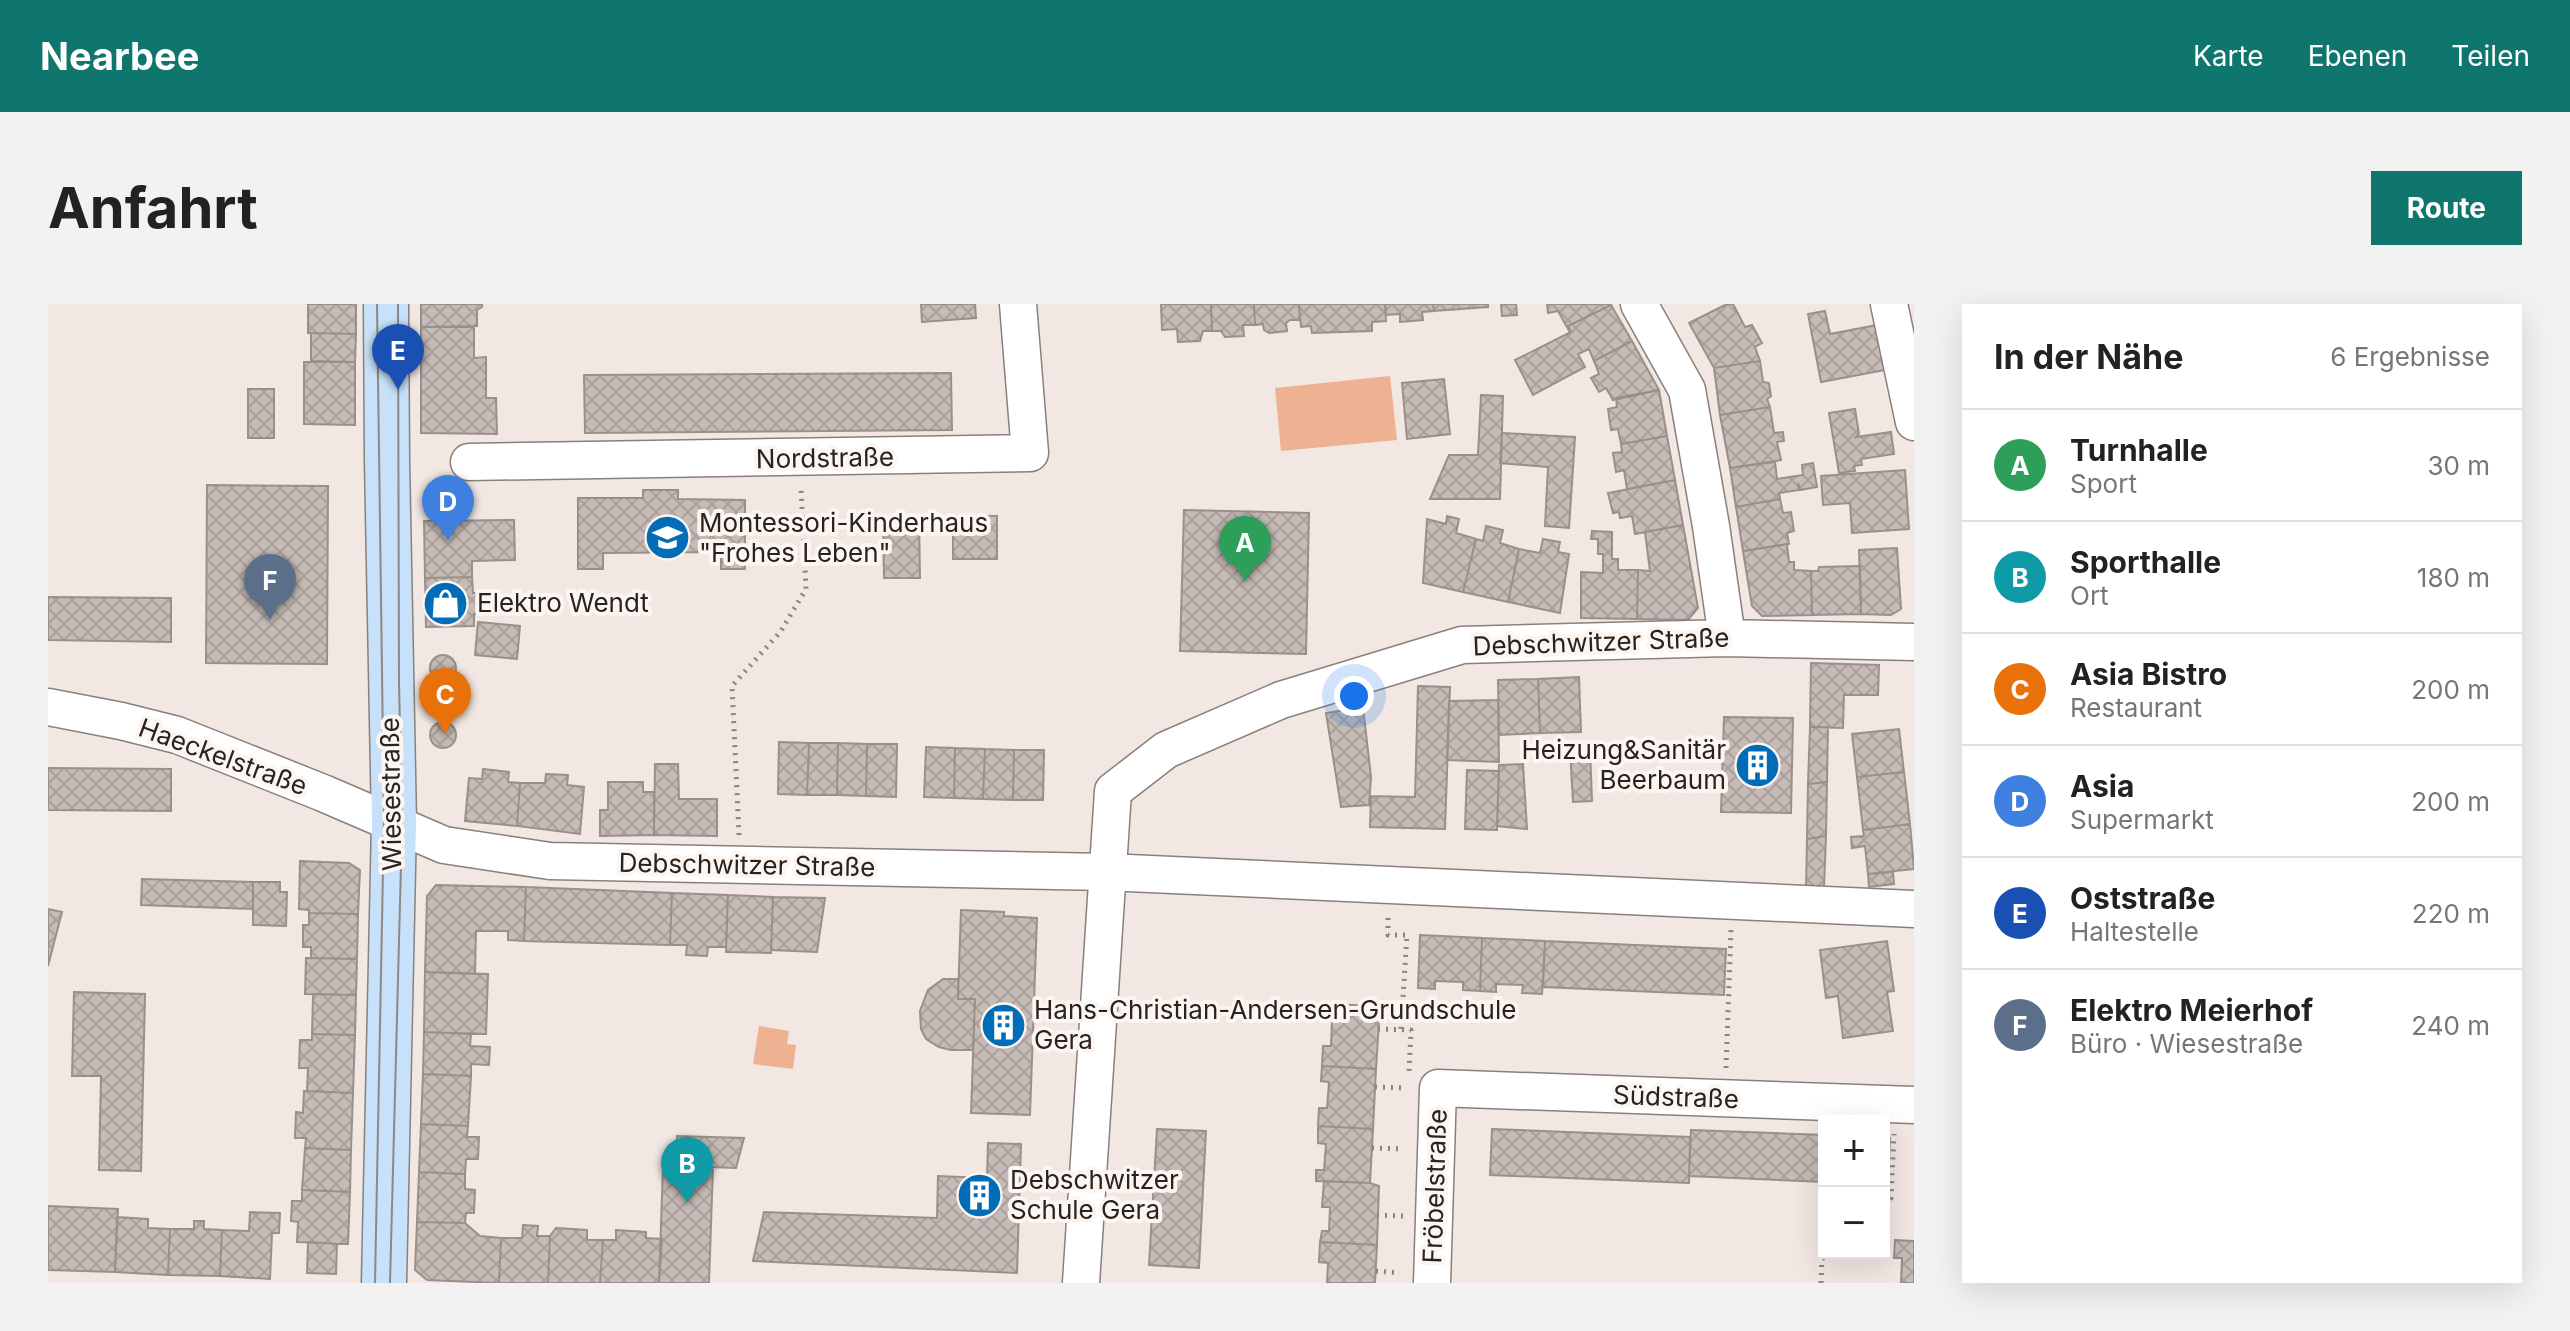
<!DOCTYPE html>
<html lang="de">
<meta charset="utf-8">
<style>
:root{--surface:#fff;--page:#f2f2f2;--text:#222;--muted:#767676;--line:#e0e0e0;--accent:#0f766e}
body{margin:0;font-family:Inter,sans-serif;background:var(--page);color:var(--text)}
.controls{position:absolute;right:24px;bottom:24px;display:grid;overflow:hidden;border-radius:0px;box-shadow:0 8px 32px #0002}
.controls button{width:72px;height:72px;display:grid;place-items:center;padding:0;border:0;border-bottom:2px solid var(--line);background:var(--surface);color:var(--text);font:40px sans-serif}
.you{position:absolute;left:1306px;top:392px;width:28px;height:28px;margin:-20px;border:6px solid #fff;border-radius:50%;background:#1a73e8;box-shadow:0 0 0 12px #1a73e833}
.badge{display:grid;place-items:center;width:52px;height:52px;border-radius:50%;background:var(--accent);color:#fff;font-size:26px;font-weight:700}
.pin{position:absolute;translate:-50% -66px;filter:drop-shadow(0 2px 4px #0008)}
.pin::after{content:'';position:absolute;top:42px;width:28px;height:24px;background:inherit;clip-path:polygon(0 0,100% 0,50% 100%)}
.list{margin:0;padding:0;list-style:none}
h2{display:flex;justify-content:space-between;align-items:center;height:104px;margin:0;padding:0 32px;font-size:34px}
h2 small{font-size:26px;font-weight:400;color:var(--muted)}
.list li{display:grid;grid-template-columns:52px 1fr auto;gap:24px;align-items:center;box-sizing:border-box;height:112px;padding:0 32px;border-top:2px solid var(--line)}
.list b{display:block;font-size:30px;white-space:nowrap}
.list p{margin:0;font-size:26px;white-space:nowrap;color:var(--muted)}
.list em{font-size:26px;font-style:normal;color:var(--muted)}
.map{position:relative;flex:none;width:1866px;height:979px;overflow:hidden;border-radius:0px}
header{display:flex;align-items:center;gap:48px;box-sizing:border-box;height:112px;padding:0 40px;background:var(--accent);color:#fff}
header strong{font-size:38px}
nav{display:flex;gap:44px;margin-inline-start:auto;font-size:28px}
.intro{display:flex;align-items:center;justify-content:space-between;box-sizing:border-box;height:192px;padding:0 48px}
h1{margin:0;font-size:56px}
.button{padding:20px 36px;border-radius:0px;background:var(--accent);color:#fff;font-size:28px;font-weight:700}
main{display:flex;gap:48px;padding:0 48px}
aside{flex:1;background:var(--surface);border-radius:0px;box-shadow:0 8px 32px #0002}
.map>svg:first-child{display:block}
.park{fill:#eeb191}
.building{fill:url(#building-cross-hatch);stroke:#9a908b;stroke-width:2}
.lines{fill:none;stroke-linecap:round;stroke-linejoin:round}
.street-casing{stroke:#89807b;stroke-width:39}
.secondary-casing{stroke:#89807b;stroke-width:47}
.path{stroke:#8a837f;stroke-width:5;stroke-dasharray:2 6;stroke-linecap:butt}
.street{stroke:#fff;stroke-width:36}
.secondary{stroke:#c6e1f9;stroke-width:44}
.tram{stroke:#8f8783;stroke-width:2}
.labels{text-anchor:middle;stroke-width:8;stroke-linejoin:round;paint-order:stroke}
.street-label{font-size:26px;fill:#272321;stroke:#fdf5f0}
.poi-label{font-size:26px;fill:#272321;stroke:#fdf5f0;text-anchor:start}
</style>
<header>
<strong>Nearbee</strong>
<nav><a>Karte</a><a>Ebenen</a><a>Teilen</a></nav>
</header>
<div class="intro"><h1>Anfahrt</h1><a class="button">Route</a></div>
<main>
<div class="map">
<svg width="1866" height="979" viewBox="0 0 1866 979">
<defs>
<pattern id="building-cross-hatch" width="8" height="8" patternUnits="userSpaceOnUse" patternTransform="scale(2)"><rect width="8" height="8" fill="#c6bbb6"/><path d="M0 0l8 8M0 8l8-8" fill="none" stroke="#aaa09c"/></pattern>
</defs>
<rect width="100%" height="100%" fill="#f2e7e2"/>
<path class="park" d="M 1342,72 L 1349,136 L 1233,147 L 1227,84 Z
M 711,722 L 741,727 L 739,740 L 748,741 L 745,765 L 705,760 Z"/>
<path class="building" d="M 260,0 L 308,0 L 308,30 L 260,29 Z
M 373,0 L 434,0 L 434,3 L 429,6 L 429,22 L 373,23 Z
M 873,0 L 927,0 L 928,14 L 874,18 Z
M 1113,0 L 1163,0 L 1164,27 L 1155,27 L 1152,37 L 1130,38 L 1129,25 L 1114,26 Z
M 1163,0 L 1206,0 L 1207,21 L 1195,21 L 1196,32 L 1177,33 L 1173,27 L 1164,27 Z
M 1206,0 L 1251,0 L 1252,16 L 1242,16 L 1238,19 L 1239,27 L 1221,29 L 1216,26 L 1215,20 L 1207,21 Z
M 1251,0 L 1337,0 L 1338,17 L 1324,18 L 1324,27 L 1264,29 L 1263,22 L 1253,23 Z
M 1337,0 L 1385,0 L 1386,7 L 1374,8 L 1375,16 L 1352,18 L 1352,10 L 1338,11 Z
M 1385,0 L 1440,0 L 1440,3 L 1386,7 Z
M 1453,0 L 1468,0 L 1469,11 L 1454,12 Z
M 1499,0 L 1562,0 L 1563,1 L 1520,22 L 1520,25 L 1510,7 L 1500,9 Z
M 1679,0 L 1685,0 L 1697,23 L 1704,21 L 1714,39 L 1707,43 L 1712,57 L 1666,64 L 1641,19 Z
M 1563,1 L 1584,37 L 1546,57 L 1541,45 L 1530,50 L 1537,63 L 1485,91 L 1467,56 L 1523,28 L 1520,22 Z
M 1777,7 L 1782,30 L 1829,21 L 1837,66 L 1773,78 L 1760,10 Z
M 373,23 L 426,23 L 426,54 L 438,53 L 438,94 L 448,94 L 449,130 L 373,129 Z
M 263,29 L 308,30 L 307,58 L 263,57 Z
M 1584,37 L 1611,86 L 1565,96 L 1558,84 L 1551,88 L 1543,74 L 1551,70 L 1546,57 Z
M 1712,57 L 1715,78 L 1721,79 L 1723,92 L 1719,95 L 1722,103 L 1672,111 L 1666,64 Z
M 256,58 L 307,58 L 307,121 L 256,120 Z
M 903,69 L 904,126 L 537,129 L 536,71 Z
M 1396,75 L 1402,130 L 1359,135 L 1354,79 Z
M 200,85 L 226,85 L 226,134 L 200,134 Z
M 1611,86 L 1619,132 L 1573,140 L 1570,125 L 1563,126 L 1560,105 L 1569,103 L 1568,94 Z
M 1433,91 L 1455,92 L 1452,195 L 1382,195 L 1401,151 L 1430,151 Z
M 1722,103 L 1726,129 L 1735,128 L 1736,137 L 1729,138 L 1733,156 L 1682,164 L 1672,111 Z
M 1807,105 L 1811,130 L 1808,133 L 1843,128 L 1846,150 L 1813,155 L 1814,161 L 1806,162 L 1807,167 L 1791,169 L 1781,109 Z
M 1454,129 L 1527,133 L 1521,224 L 1497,222 L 1500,163 L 1452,159 Z
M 1619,132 L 1627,176 L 1579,185 L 1576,166 L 1568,168 L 1565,149 L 1574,148 L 1573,140 Z
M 1727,158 L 1729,175 L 1755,171 L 1754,161 L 1765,159 L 1769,183 L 1752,186 L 1750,179 L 1751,186 L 1731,189 L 1732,195 L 1688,203 L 1682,164 Z
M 1857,166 L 1861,225 L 1804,229 L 1802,199 L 1775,201 L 1773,172 Z
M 1627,176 L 1635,221 L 1587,230 L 1584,212 L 1572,214 L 1571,208 L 1565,209 L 1560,189 Z
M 159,181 L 280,182 L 279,360 L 158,359 Z
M 595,186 L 630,186 L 630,195 L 697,196 L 697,265 L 673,265 L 673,248 L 555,249 L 555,265 L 530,265 L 530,194 L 595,194 Z
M 1732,195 L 1735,209 L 1743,208 L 1746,227 L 1739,229 L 1741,240 L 1695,247 L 1688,203 Z
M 1136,206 L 1261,209 L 1258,350 L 1132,347 Z
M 905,211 L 949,212 L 949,255 L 905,255 Z
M 1399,212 L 1411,215 L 1408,229 L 1428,235 L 1415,288 L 1375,279 L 1379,215 L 1398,220 Z
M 871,214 L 872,274 L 836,274 L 835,215 Z
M 466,216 L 467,256 L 424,257 L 424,273 L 377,274 L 376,217 Z
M 1635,221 L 1650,304 L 1640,316 L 1589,315 L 1590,266 L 1602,267 L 1597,228 Z
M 1438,222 L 1455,226 L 1452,239 L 1471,245 L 1460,298 L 1415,288 L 1428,235 L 1435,237 Z
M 1544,227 L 1564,228 L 1564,255 L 1570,255 L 1570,266 L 1590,266 L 1589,315 L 1533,314 L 1533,268 L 1555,269 L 1555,250 L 1550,250 L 1550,235 L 1543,235 Z
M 1495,235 L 1512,238 L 1510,248 L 1521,250 L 1512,309 L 1460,298 L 1471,245 L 1492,249 Z
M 1739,240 L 1741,258 L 1746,258 L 1746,266 L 1763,267 L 1764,311 L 1714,312 L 1704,302 L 1695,247 Z
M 1849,244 L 1853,305 L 1843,311 L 1813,310 L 1811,246 Z
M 1812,262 L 1813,310 L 1764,311 L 1763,267 L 1770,267 L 1771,263 Z
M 424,273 L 425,289 L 436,289 L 436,310 L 426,310 L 426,322 L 378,323 L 377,274 Z
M 0,293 L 123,294 L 123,338 L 0,336 Z
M 430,318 L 472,322 L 469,355 L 427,351 Z
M382 364a13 13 0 1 1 26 0a13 13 0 1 1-26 0Z
M 1763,359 L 1831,361 L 1830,391 L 1796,391 L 1795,424 L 1762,423 Z
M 1531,373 L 1533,428 L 1492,429 L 1490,375 Z
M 1490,375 L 1492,429 L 1451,431 L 1450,376 Z
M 1370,382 L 1402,383 L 1397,525 L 1322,523 L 1323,492 L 1367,493 Z
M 1450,396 L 1451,458 L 1399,456 L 1401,397 Z
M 1315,403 L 1323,473 L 1321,501 L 1293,503 L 1278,409 Z
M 1676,413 L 1745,414 L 1743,509 L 1673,508 Z
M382 431a13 13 0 1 1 26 0a13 13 0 1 1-26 0Z
M 1762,423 L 1780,423 L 1779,478 L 1760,480 Z
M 1851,425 L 1856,468 L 1809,473 L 1804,430 Z
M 731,438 L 761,439 L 759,491 L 730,490 Z
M 761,439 L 790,439 L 789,491 L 759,491 Z
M 790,439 L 819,440 L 818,492 L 789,491 Z
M 819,440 L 849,440 L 848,493 L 818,492 Z
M 878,443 L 907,444 L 906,494 L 876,493 Z
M 907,444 L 937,445 L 935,495 L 906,494 Z
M 1542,444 L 1544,497 L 1525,498 L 1522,446 Z
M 937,445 L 966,446 L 965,496 L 935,495 Z
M 966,446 L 996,446 L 995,496 L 965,496 Z
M 607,460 L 630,460 L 631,495 L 669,495 L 669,532 L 606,531 Z
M 1475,460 L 1479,525 L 1449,522 L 1451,461 Z
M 0,464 L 123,465 L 123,507 L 0,506 Z
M 435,465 L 461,468 L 460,478 L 472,479 L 469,522 L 417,517 L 421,474 L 434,475 Z
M 1419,466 L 1451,467 L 1449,526 L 1417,525 Z
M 1856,468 L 1862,520 L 1815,526 L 1809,473 Z
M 498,470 L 520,471 L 519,481 L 536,483 L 532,530 L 469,522 L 472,479 L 497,479 Z
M 560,478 L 595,478 L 595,488 L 606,488 L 606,531 L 552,532 L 552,506 L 560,506 Z
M 1779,478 L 1778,532 L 1759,535 L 1760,480 Z
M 1862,520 L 1866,565 L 1820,570 L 1817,542 L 1804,544 L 1803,533 L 1816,532 L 1815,526 Z
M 1778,532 L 1776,584 L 1758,585 L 1759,535 Z
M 252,557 L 301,559 L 312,566 L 310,610 L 261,609 L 261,606 L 251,605 Z
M 1845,568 L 1846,580 L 1821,583 L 1820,570 Z
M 94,575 L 205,578 L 205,605 L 93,601 Z
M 205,578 L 232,578 L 232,588 L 239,588 L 238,622 L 205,621 Z
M 388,581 L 478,583 L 476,637 L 460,636 L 460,627 L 428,627 L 427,670 L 377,668 L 379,592 Z
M 478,583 L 624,589 L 622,641 L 476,637 Z
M 624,589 L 680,591 L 678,643 L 660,643 L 659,652 L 638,651 L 639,641 L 622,641 Z
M 680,591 L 725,593 L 723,649 L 678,648 Z
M 725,593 L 777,594 L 769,648 L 723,646 Z
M 0,605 L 14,608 L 0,662 Z
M 913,606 L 956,608 L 956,612 L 989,614 L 982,811 L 923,809 L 927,695 L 910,695 Z
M 261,609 L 310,610 L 309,655 L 263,654 L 263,643 L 255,643 L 255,621 L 261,621 Z
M 1372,631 L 1434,634 L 1432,687 L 1415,686 L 1415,678 L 1387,677 L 1387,685 L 1370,684 Z
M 1434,634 L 1497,637 L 1494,690 L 1474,689 L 1475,681 L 1448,680 L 1448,688 L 1432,687 Z
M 1497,637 L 1678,645 L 1676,691 L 1495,683 Z
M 1839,637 L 1846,687 L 1839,688 L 1845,727 L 1795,734 L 1790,692 L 1778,694 L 1772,646 Z
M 258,654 L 309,655 L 308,691 L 257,690 Z
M 377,668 L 440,670 L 438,730 L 376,728 Z
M 895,675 L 910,675 L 910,695 L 927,695 L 925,746 L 903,746 L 891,743 L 878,735 L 873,725 L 872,707 L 880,686 Z
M 26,688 L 97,690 L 93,867 L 51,866 L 53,772 L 24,772 Z
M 265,690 L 308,691 L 307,731 L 264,730 Z
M 1277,700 L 1332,702 L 1328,765 L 1274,762 L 1275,742 L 1283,742 L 1284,716 L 1276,715 Z
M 376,728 L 423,730 L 422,742 L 442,743 L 441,761 L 423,760 L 423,772 L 375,770 Z
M 264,730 L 307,731 L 305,789 L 259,787 L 260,764 L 251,764 L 252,736 L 264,736 Z
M 1274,762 L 1328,765 L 1325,825 L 1270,822 L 1271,804 L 1279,804 L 1281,778 L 1273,777 Z
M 375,770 L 423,772 L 420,822 L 373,820 Z
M 256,787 L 305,789 L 303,846 L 257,844 L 258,834 L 247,834 L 248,808 L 255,809 Z
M 373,820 L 420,822 L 419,833 L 431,833 L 430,855 L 418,855 L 417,870 L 371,868 Z
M 1270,822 L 1325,825 L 1322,879 L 1268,877 L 1268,866 L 1276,866 L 1278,840 L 1270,839 Z
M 1109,825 L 1158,827 L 1151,964 L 1101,961 Z
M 1444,825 L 1642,833 L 1641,879 L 1442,871 Z
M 1643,826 L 1776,831 L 1776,878 L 1641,872 Z
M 629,832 L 696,834 L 688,864 L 628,862 Z
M 1836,834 L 1842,834 L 1840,880 L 1836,880 Z
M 940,839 L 973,840 L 969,969 L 705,957 L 716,908 L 889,914 L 890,872 L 939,874 Z
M 257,844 L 303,846 L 302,888 L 254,886 Z
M 615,862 L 665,863 L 661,979 L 611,979 Z
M 371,868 L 417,870 L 417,885 L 427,886 L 426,909 L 418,909 L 417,919 L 369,918 Z
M 1276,877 L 1322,879 L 1331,882 L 1329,941 L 1272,938 L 1274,927 L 1281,927 L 1282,903 L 1274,903 Z
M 254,886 L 302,888 L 300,940 L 249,938 L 250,918 L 243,917 L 244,897 L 254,897 Z
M 0,902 L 70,905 L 67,968 L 0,966 Z
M 202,908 L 232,909 L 231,929 L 224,929 L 222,975 L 172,972 L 174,926 L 201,927 Z
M 69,913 L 100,915 L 100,924 L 122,925 L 120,971 L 67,968 Z
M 146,917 L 156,917 L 156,925 L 174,926 L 172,972 L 120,971 L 122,925 L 146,925 Z
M 369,918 L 417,919 L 432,932 L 453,934 L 451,979 L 379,976 L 367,966 Z
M 475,921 L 490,922 L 489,932 L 502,932 L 500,979 L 451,979 L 453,934 L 474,934 Z
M 508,924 L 539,926 L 539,936 L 555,936 L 552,979 L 500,979 L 502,932 Z
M 568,926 L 598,928 L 598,934 L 614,935 L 611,979 L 552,979 L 555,936 L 568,936 Z
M 1847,936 L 1866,937 L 1866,979 L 1853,979 L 1854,954 L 1846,954 Z
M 260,938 L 289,940 L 288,970 L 259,969 Z
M 1272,938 L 1329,941 L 1327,979 L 1279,979 L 1280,959 L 1271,958 Z"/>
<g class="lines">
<defs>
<path id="street" d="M 1591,0 L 1639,86 L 1663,222 L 1679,334
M 1841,0 L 1866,118
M 421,158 L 982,149 L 970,0
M 0,403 L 73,417 L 129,431 L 275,489 L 396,541 L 502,557 L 1058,568 L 1866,605
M 1033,979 L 1065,487 L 1118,446 L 1233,396 L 1414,341 L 1679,334 L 1866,338
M 1384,979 L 1390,784 L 1866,801"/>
<path id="secondary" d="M 336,979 L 346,519 L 339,157 L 338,0"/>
</defs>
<use href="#street" class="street-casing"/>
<use href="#secondary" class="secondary-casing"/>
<path class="path" d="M 691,531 L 684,382 L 733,327 L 758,285 L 753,183
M 1340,614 L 1340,631 L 1359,631 L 1353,725
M 1330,725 L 1363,726 L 1361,768
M 1678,764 L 1683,626
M 1327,783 L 1358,784
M 1324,844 L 1355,845
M 1836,900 L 1843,894 L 1846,830
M 1329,911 L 1355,912
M 1328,967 L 1352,969
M 1773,979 L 1774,955 L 1781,949"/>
<use href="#street" class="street"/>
<use href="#secondary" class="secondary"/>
<path class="tram" d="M 327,979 L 336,515 L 329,0
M 342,979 L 354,523 L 351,378 L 350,0"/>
</g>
<defs>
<symbol id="school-disc" viewBox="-11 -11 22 22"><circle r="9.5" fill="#016db8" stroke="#fdf5f0"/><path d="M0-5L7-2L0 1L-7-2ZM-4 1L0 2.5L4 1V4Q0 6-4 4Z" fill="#fff"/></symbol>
<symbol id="shop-disc" viewBox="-11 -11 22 22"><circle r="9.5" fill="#016db8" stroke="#fdf5f0"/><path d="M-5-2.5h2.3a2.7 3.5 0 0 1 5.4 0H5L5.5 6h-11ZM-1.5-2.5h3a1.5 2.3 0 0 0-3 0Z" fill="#fff"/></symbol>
<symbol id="building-disc" viewBox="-11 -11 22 22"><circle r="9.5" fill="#016db8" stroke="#fdf5f0"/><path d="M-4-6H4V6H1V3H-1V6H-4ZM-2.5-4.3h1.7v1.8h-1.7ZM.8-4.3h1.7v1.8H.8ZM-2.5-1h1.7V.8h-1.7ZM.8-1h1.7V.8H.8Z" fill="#fff"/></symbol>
</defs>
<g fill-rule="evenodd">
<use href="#school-disc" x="594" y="208" width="51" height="51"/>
<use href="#shop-disc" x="372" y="274" width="51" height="51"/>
<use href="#building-disc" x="1684" y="436" width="51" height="51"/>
<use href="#building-disc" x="930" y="696" width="51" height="51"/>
<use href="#building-disc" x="906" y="866" width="51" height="51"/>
</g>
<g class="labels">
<g class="street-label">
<text transform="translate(777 154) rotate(-1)" y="9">Nordstraße</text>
<text transform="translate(1553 338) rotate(-2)" y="9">Debschwitzer Straße</text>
<text transform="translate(175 453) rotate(20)" y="9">Haeckelstraße</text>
<text transform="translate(343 490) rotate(-91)" y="9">Wiesestraße</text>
<text transform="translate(699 561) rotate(1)" y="9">Debschwitzer Straße</text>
<text transform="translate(1628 793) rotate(2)" y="9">Südstraße</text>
<text transform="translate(1387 882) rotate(-88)" y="9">Fröbelstraße</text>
</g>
<g class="poi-label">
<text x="651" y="228">Montessori-Kinderhaus<tspan x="651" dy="30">"Frohes Leben"</tspan></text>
<text x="429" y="308">Elektro Wendt</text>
<text x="1678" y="455" text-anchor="end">Heizung&amp;Sanitär<tspan x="1678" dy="30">Beerbaum</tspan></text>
<text x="986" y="715">Hans-Christian-Andersen-Grundschule<tspan x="986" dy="30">Gera</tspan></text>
<text x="962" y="885">Debschwitzer<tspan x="962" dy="30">Schule Gera</tspan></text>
</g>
</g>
</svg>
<div class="controls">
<button>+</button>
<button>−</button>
</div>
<div class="you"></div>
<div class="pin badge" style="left:1197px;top:278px;background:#2e9e5b">A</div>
<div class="pin badge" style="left:639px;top:899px;background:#0f9aa8">B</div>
<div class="pin badge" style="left:397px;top:430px;background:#e8710a">C</div>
<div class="pin badge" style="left:400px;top:237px;background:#3f7fe0">D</div>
<div class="pin badge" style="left:350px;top:86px;background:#1a4fb4">E</div>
<div class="pin badge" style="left:222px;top:316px;background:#5c6f8a">F</div>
</div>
<aside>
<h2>In der Nähe<small>6 Ergebnisse</small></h2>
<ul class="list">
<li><span class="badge" style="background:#2e9e5b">A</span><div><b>Turnhalle</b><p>Sport</p></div><em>30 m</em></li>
<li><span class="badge" style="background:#0f9aa8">B</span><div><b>Sporthalle</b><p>Ort</p></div><em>180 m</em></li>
<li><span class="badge" style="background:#e8710a">C</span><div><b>Asia Bistro</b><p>Restaurant</p></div><em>200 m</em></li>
<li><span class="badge" style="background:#3f7fe0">D</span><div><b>Asia</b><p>Supermarkt</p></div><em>200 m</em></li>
<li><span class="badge" style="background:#1a4fb4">E</span><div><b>Oststraße</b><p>Haltestelle</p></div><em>220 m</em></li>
<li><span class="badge" style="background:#5c6f8a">F</span><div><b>Elektro Meierhof</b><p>Büro · Wiesestraße</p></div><em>240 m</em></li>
</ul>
</aside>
</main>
